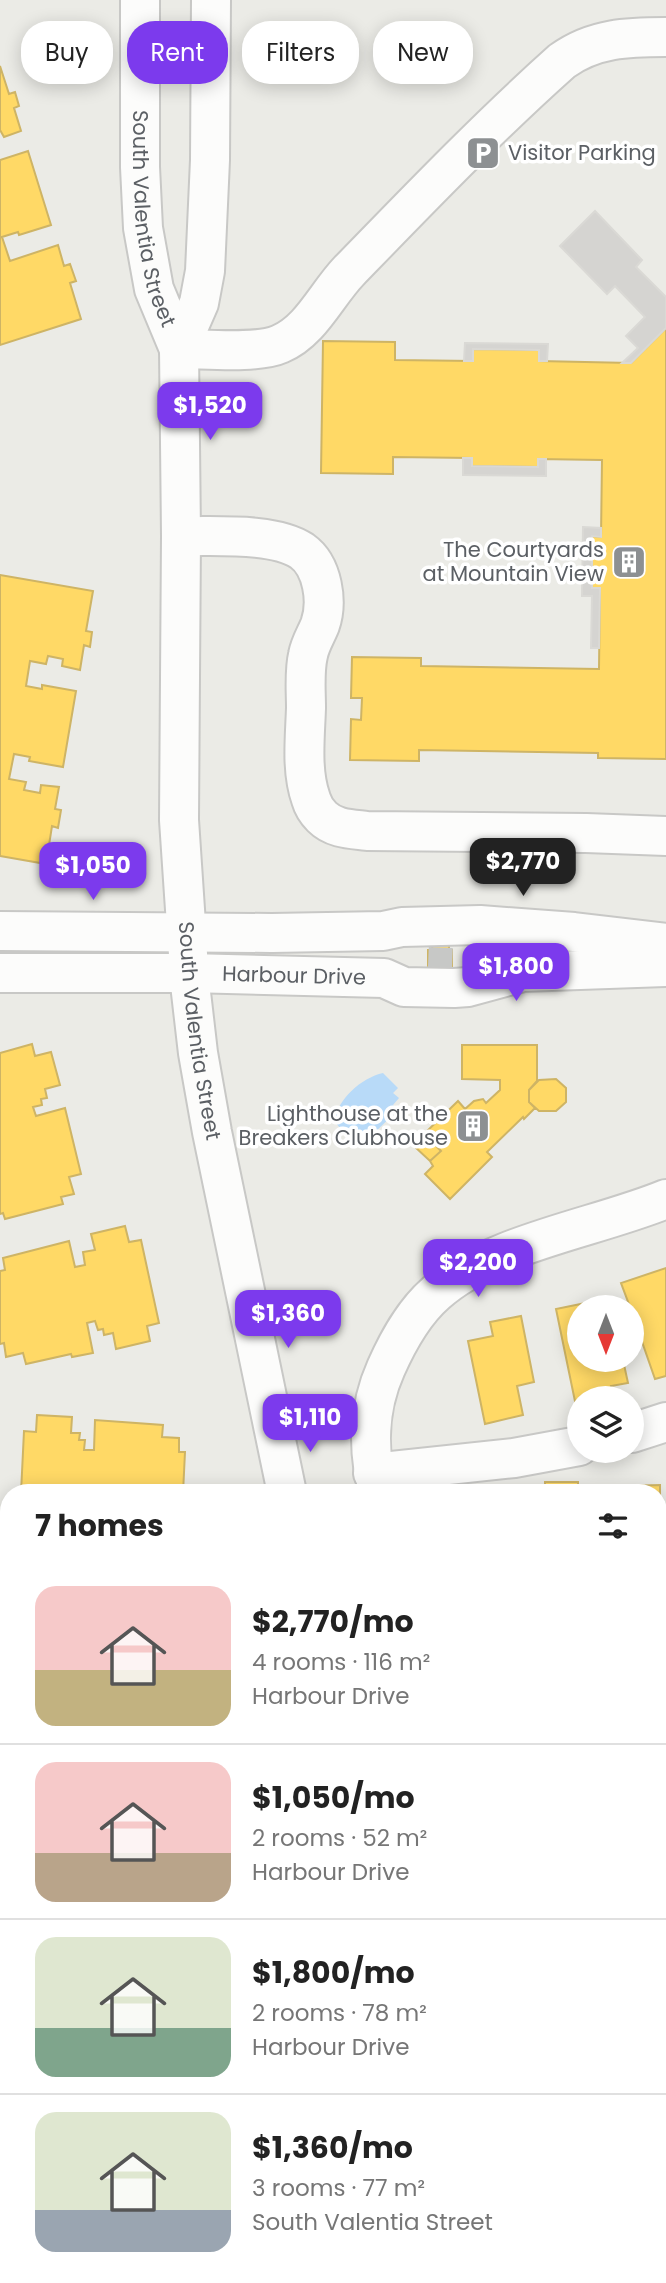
<!DOCTYPE html>
<meta charset="utf-8">
<style>
body{margin:0;font-family:Poppins,sans-serif;background:#f2f2f2;color:#222;height:100vh;display:flex;flex-direction:column;font-size:26px;white-space:nowrap}
*{box-sizing:border-box;margin:0}
p{font-size:23px;color:#767676}
.icon{flex:none;width:38px;height:38px;fill:none;stroke:currentColor;stroke-width:2;stroke-linecap:round;stroke-linejoin:round}
.map{position:relative;flex:1;overflow:hidden}
.drawer{position:absolute;left:0px;top:1484px;width:667px;height:800px;display:flex;flex-direction:column;background:#fff;border-radius:28px 28px 0 0;box-shadow:0 4px 18px #0003}
.drawer>*{flex:none}
.guide{position:absolute;left:21px;top:21px;width:625px;height:63px;display:flex;gap:14px}
.needle{width:46px;rotate:180deg}
.fabs{position:absolute;left:567px;top:1295px;display:grid;gap:14px}
.fabs a{display:grid;place-items:center;width:77px;height:77px;border-radius:50%;background:#fff;box-shadow:0 4px 18px #0003;font-size:35px}
.price{position:absolute;translate:-50% -60px;padding:0 16px;border-radius:14px;background:#7c3aed;color:#fff;font-size:23px;line-height:46px;filter:drop-shadow(0 2px 4px #0008)}
.price::after{content:'';position:absolute;left:50%;top:42px;width:21px;height:16px;margin-left:-10px;background:inherit;clip-path:polygon(0 0,100% 0,50% 100%)}
.price.on{background:#222;color:#fff}
ul{padding:0;list-style:none}
li{display:flex;align-items:center;gap:21px;height:175px;padding:0 35px}
li+li{border-top:2px solid #e0e0e0}
li span{display:grid;place-items:center;flex:none;width:196px;height:140px;border-radius:21px;color:#555}
li>.icon{margin-inline-start:auto}
span .icon{width:84px;height:84px;fill:#fffc;stroke-width:1}
li b{font-size:30px}
h2{display:flex;justify-content:space-between;align-items:center;height:84px;padding:0 35px;font-size:30px}
.chip{padding:0 24px;border-radius:28px;background:#fff;box-shadow:0 4px 18px #0003;font-size:24px;line-height:63px}
.chip.on{background:#7c3aed;color:#fff}
.map>svg:first-child{display:block}
.water{fill:#b8daf8}
.homes{fill:#ffd966;stroke:#ceb465;stroke-width:2}
.industry{fill:#999;stroke:#868889;stroke-width:2}
.building{fill:#d5d4d1;stroke:#dad9d5;stroke-width:2}
.lines{fill:none;stroke-linecap:round;stroke-linejoin:round}
.minor-tunnel{stroke:#c7c8c6;stroke-width:38;stroke-dasharray:38 19;stroke-linecap:butt}
.minor-casing{stroke:#c8c8c6;stroke-width:42}
.minor{stroke:#fcfcfb;stroke-width:38}
.labels{text-anchor:middle;stroke-width:7;stroke-linejoin:round;paint-order:stroke}
.poi-label{font-size:21px;fill:#5b5f64;stroke:#fff;text-anchor:end}
.street-label{font-size:21px;fill:#5b5f64;stroke:#fff}
</style>
<div class="map">
<svg width="666" height="2283" viewBox="0 0 666 2283">
<rect width="100%" height="100%" fill="#ebebe6"/>
<path class="water" d="M383 1073 398 1088 393 1093 399 1098 393 1105 398 1110 370 1137 365 1132 360 1137 354 1131 348 1137 334 1121C338 1099 361 1078 383 1073Z"/>
<path class="homes" d="M0 66 9 94 15 92 19 106 14 108 21 131 4 137 0 130Z
M28 151 51 225 19 235 18 232 2 237 10 261 58 245 64 266 70 264 76 281 70 283 81 319 0 345V160Z
M666 328V759L598 758V753L419 750V761L350 760 351 719 361 720 362 698H351L352 657 421 658V666L599 669 600 588H592V536L601 537 602 460 538 459V467L472 466V458L393 457V474L321 473 323 341 395 342V360L473 361V349L539 350V361L631 363Z
M0 575 93 591 86 631 92 632 90 647 84 645 80 670 62 666 63 659 48 656 46 664 30 661 26 686 42 689V685L76 691 63 767 29 761 30 757 14 754 9 779 26 782 24 790 40 793 41 785 59 787 55 809 61 810 58 828 52 826 46 864 0 856Z
M432 944H449V950L444 956H437L432 950Z
M428 950H432L437 956H444L449 950H452V980H428Z
M32 1044 35 1056 51 1052 60 1085 45 1089 47 1098 41 1099 42 1105 33 1107 36 1116 65 1108 81 1174 69 1177 74 1194 61 1197 63 1204 5 1219 3 1213 0 1214V1053Z
M462 1045H537V1081L529 1090V1102L535 1108 524 1119 523 1117 487 1152 492 1157 450 1199 425 1174 433 1166 430 1161 441 1151 424 1134 458 1101 465 1109 474 1101 483 1099 486 1103 500 1090V1080L462 1079Z
M556 1079 566 1088V1102L556 1111H539L529 1102V1090L539 1080Z
M427 1136 441 1151 430 1161 415 1147Z
M125 1226 129 1242 141 1240 159 1323 147 1326 150 1341 116 1349 113 1333 104 1335 103 1329 98 1330 95 1321 87 1323 93 1353 72 1357 71 1354 26 1364 23 1353 6 1357 4 1343 0 1344V1271L5 1270 3 1258 69 1241 75 1267 85 1265 83 1252 95 1250 91 1234Z
M666 1268V1376L655 1379 632 1313V1307H630L621 1283Z
M610 1298 612 1307H579V1360H623L628 1383 611 1386 614 1398H579V1411H577L556 1309Z
M521 1316 534 1382 517 1386 523 1415 485 1424 468 1341 493 1336 490 1322Z
M37 1415 72 1417 71 1433H80L79 1440H85L84 1450H94L95 1420 163 1425 162 1437 179 1438V1452H185L183 1493H21L24 1431 36 1432Z
M545 1482H578V1493H545Z
M660 1485V1534H666V1590H658V1493H622V1486Z
M658 1724H666V1764L658 1765Z
M0 1795 6 1796 0 1836Z
M666 1808V1847L658 1848V1809Z
M666 1877V1939L658 1941V1878Z
M658 1985H666V2014L658 2013Z
M658 2080H666V2138H658Z
M658 2179H666V2222L664 2223V2199H658Z"/>
<path class="industry" d="M5 2074 9 2075V2178L0 2175V2091Z"/>
<path class="building" d="M595 211 642 260 636 267 666 297V328L631 363H622L638 348 626 336 645 317 615 286 607 294 560 246Z
M465 343 548 344 547 361H539V350L473 349V361H464Z
M463 458H472V466L538 467V459H546V476L463 475Z
M583 527 601 528V537L592 536V588H600L599 648H591L592 596H582Z"/>
<g class="lines">
<path class="minor-tunnel" d="M428 966 452 967"/>
<g class="minor-casing">
<g id="minor">
<path id="s1" d="M140 0V167L143 228 154 289 179 349 181 536 179 820 190 984 198 1053 212 1132 287 1493"/>
<path d="M179 349C205 349 258 354 280 344 311 331 326 295 349 271 418 200 488 127 562 61 594 38 628 37 666 37"/>
<path d="M179 349 199 303 205 271 210 160 211 0"/>
<path d="M181 536C214 537 274 532 302 551 323 566 328 602 320 625 316 635 310 644 308 655 304 672 306 691 306 708 305 738 301 771 311 799 313 806 317 812 322 817 334 829 351 829 367 831L586 833 666 836"/>
<path d="M0 931 272 933 383 931 402 927 480 925 574 932 666 943"/>
<path id="s2" d="M0 973H189L384 978 404 987 454 988 468 987 523 972 666 967"/>
<path d="M632 1433 666 1422"/>
<path d="M373 1473 514 1458 579 1446"/>
<path d="M379 1493C367 1452 368 1408 386 1368 398 1341 413 1313 436 1293 491 1243 596 1228 666 1199"/>
<path d="M658 1660H666"/>
<path d="M658 2251H666"/>
<path d="M452 2275 454 2283"/>
<path d="M565 2275 566 2283"/>
</g>
</g>
<use href="#minor" class="minor"/>
</g>
<defs>
<g id="parking-square" transform="scale(1.75)"><rect x="-9" y="-9" width="18" height="18" rx="4" fill="#8d9092" stroke="#fff"/><path d="M-3.5-5.5H1a3.5 3.5 0 0 1 0 7H-1V5.5H-3.5ZM-1-3.4V-.6H.8a1.4 1.4 0 0 0 0-2.8Z" fill="#fff"/></g>
<g id="building-square" transform="scale(1.75)"><rect x="-9" y="-9" width="18" height="18" rx="4" fill="#8d9092" stroke="#fff"/><path d="M-4-6H4V6H1V3H-1V6H-4ZM-2.5-4.3h1.7v1.8h-1.7ZM.8-4.3h1.7v1.8H.8ZM-2.5-1h1.7V.8h-1.7ZM.8-1h1.7V.8H.8Z" fill="#fff"/></g>
</defs>
<g fill-rule="evenodd">
<use href="#parking-square" x="483" y="153"/>
<use href="#building-square" x="629" y="562"/>
<use href="#building-square" x="473" y="1126"/>
</g>
<g class="labels">
<g class="poi-label">
<text x="508" y="160" text-anchor="start">Visitor Parking</text>
<text x="604" y="557">The Courtyards<tspan x="604" dy="24">at Mountain View</tspan></text>
<text x="448" y="1121">Lighthouse at the<tspan x="448" dy="24">Breakers Clubhouse</tspan></text>
</g>
<g class="street-label">
<text dy="7" stroke="none"><textPath href="#s1" startOffset="220">South Valentia Street</textPath></text>
<text dy="7" stroke="none"><textPath href="#s2" startOffset="294">Harbour Drive</textPath></text>
<text dy="7" stroke="none"><textPath href="#s1" startOffset="1038">South Valentia Street</textPath></text>
</g>
</g>
</svg>
<div class="fabs">
<a><svg class="needle" viewBox="-14 -14 28 28"><path d="M0-13l5 13h-10z" fill="#e53935"/><path d="M0 13l5-13h-10z" fill="#767676"/></svg></a>
<a><svg class="icon" aria-label="layers" viewBox="0 0 24 24"><path d="M12 4l9 5-9 5-9-5zM3 14l9 5 9-5"/></svg></a>
</div>
<b class="price" style="left:210px;top:442px">$1,520</b>
<b class="price on" style="left:523px;top:898px">$2,770</b>
<b class="price" style="left:93px;top:902px">$1,050</b>
<b class="price" style="left:516px;top:1003px">$1,800</b>
<b class="price" style="left:478px;top:1299px">$2,200</b>
<b class="price" style="left:288px;top:1350px">$1,360</b>
<b class="price" style="left:310px;top:1454px">$1,110</b>
<div class="guide">
<a class="chip">Buy</a>
<a class="chip on">Rent</a>
<a class="chip">Filters</a>
<a class="chip">New</a>
</div>
<section class="drawer">
<h2>7 homes<svg class="icon" aria-label="filters" viewBox="0 0 24 24"><path d="M4 7h16M4 17h16"/><circle cx="9" cy="7" r="2"/><circle cx="15" cy="17" r="2"/></svg></h2>
<ul>
<li><span style="background:linear-gradient(#f6c9c9 60%,#c2b280 0)"><svg class="icon" aria-label="home" viewBox="0 0 24 24"><path d="M3 11l9-7 9 7M6 9v11h12V9"/></svg></span><div><b>$2,770/mo</b><p>4 rooms · 116 m²</p><p>Harbour Drive</p></div></li>
<li><span style="background:linear-gradient(#f6c9c9 65%,#b9a48a 0)"><svg class="icon" aria-label="home" viewBox="0 0 24 24"><path d="M3 11l9-7 9 7M6 9v11h12V9"/></svg></span><div><b>$1,050/mo</b><p>2 rooms · 52 m²</p><p>Harbour Drive</p></div></li>
<li><span style="background:linear-gradient(#dfe7d0 65%,#7fa58c 0)"><svg class="icon" aria-label="home" viewBox="0 0 24 24"><path d="M3 11l9-7 9 7M6 9v11h12V9"/></svg></span><div><b>$1,800/mo</b><p>2 rooms · 78 m²</p><p>Harbour Drive</p></div></li>
<li><span style="background:linear-gradient(#dfe7d0 70%,#9aa5b1 0)"><svg class="icon" aria-label="home" viewBox="0 0 24 24"><path d="M3 11l9-7 9 7M6 9v11h12V9"/></svg></span><div><b>$1,360/mo</b><p>3 rooms · 77 m²</p><p>South Valentia Street</p></div></li>
</ul>
</section>
</div>
